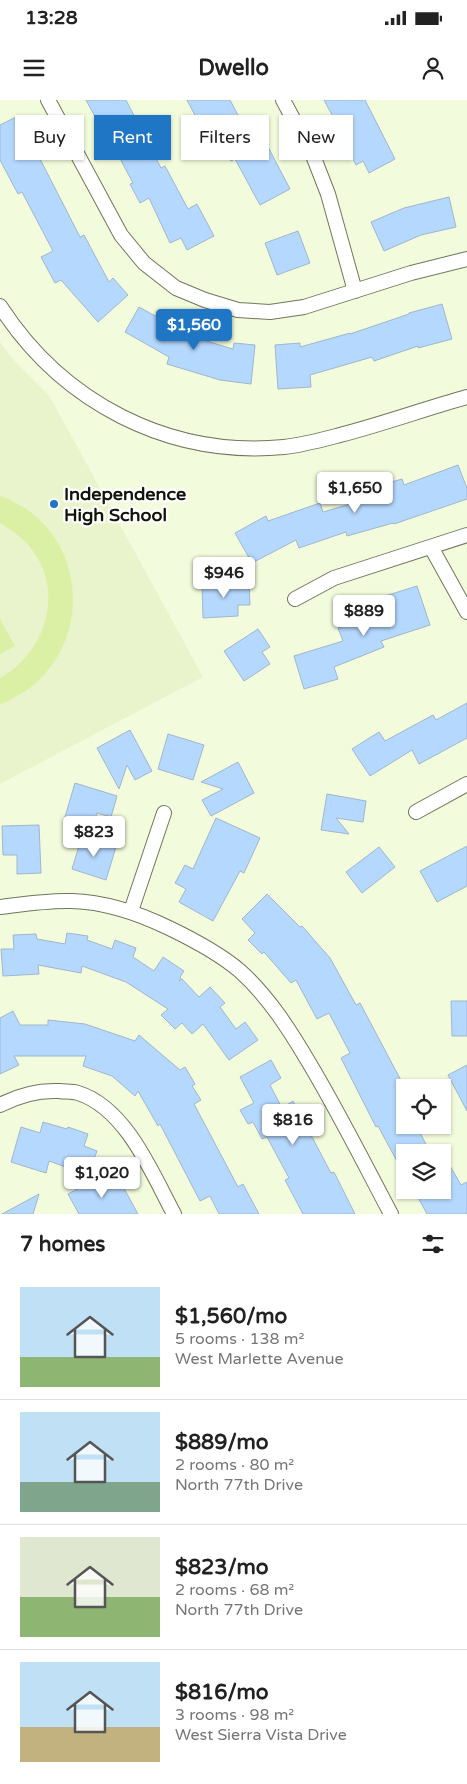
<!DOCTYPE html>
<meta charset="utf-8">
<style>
body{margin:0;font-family:"Varela Round",sans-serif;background:#f6f6f6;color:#222;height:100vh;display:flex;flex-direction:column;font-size:19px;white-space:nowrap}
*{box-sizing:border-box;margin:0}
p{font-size:16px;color:#767676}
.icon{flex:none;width:28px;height:28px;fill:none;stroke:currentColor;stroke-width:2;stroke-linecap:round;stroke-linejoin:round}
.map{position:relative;height:1114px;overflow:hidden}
.side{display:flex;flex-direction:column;background:#fff;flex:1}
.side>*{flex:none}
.top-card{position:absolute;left:15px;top:15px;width:438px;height:45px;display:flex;gap:10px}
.fabs{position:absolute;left:396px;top:979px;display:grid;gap:10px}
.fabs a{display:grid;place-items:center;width:55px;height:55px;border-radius:0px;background:#fff;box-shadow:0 1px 4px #0004;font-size:25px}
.price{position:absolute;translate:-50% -42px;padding:0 11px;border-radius:5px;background:#fff;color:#222;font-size:16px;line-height:32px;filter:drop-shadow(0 1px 2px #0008)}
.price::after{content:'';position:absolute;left:50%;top:30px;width:15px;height:11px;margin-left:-8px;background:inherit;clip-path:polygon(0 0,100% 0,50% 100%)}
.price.selected{background:#1f76c4;color:#fff}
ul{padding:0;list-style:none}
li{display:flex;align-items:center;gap:15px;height:125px;padding:0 20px}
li+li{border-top:1px solid #e0e0e0}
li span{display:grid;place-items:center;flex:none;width:140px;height:100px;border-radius:0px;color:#555}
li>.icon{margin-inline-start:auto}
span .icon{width:60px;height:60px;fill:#fffc;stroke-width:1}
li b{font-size:21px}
h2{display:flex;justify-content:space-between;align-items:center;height:60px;padding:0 20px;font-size:21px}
.chip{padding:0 18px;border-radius:0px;background:#fff;box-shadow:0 1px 4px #0004;font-size:18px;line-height:45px}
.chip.selected{background:#1f76c4;color:#fff}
.status{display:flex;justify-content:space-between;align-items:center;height:35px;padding:0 25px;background:#fff;direction:ltr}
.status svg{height:14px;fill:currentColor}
header{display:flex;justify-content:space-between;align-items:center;height:65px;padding:0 20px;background:#fff;font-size:22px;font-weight:700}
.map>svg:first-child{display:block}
.built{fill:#e9f4cd}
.green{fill:#dcf0a5}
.building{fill:#b5d8fe;stroke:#a0b6ce}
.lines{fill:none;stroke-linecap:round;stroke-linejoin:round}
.minor-casing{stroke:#70775c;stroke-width:16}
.minor{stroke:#fff;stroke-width:14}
.poi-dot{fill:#1f76c4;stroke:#fff;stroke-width:2}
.labels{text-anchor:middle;stroke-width:4.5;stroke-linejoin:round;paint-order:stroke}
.poi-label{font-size:18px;font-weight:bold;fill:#111409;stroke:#fff;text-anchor:start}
</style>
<div class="status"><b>13:28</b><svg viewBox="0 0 49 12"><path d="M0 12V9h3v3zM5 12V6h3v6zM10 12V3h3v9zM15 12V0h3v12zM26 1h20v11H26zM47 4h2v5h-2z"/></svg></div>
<header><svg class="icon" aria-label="menu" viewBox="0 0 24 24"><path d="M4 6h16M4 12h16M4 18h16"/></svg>Dwello<svg class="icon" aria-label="person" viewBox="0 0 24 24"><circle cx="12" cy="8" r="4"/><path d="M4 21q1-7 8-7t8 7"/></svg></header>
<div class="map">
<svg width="467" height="1114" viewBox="0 0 467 1114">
<rect width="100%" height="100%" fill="#f2fbdc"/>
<path class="built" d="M0 242 12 258 50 297 203 577 0 684Z"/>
<path class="green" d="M0 396C76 422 96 517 44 575 32 589 16 597 0 605V578C47 552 65 490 30 447 21 436 11 430 0 423Z
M0 519 15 546 0 554Z"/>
<path class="building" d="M86 0H126L161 68 165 66 188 109 197 104 214 136 187 150 181 138 170 143 149 98 140 103 130 84 133 83 102 25 100 26Z
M187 0H230L245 28 255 22 290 89 260 105 235 59 231 61 208 19 199 23Z
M324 0H365L395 59 369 73 363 61 356 65 345 44 347 43Z
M18 16 80 137 84 135 109 182 113 178 128 195 98 222 61 180 55 183 41 157 53 151 22 92 18 94 0 60V25Z
M449 97 456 127 421 135 384 151 371 122 404 108Z
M298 131 310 163 277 175 265 143Z
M442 204 452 239 418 248V246L374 261 372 257 310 275 311 287 278 289 275 245 300 243V247L350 233V234L409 214V213Z
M139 207 166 222 163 228 233 249 234 243 255 245 251 284 220 280 167 264 169 257 125 232Z
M458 365 467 388V399L394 424 393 423 347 436 346 432 299 448 296 440 252 463 235 433 266 416 268 421 320 403 323 412 384 394 381 385 402 379 404 385Z
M249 482 250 505H238V516L203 518 202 484Z
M417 486 430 525 381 541 384 547 334 567 338 579 304 589 294 556 343 541 338 528 388 508 385 496Z
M258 529 270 547 262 552 270 564 244 581 224 551Z
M467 603V638L419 664 412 650 370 676 352 649 379 632 385 641 433 615 436 620Z
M130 630 152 671 135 680 127 665 119 689 97 648Z
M168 634 204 645 193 680 158 669Z
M238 662 254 693 211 716 202 700 223 689 201 682Z
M75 683 117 696 111 717 97 713 93 726 65 717Z
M327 694 366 701 363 722 336 718 349 734 321 730Z
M216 718 260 738 244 773 240 771 213 821 179 802 186 789 175 783 185 765 193 769Z
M39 725 41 773 17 774V755H3L2 726Z
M82 736 116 747 106 780 72 769Z
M467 746V786L437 802 420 771Z
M379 747 395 767 362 793 346 772Z
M267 794 300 827 302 826 330 858 356 905 360 903 405 988V1025H416L430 1052H405V1076L378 1026 376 1027 341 958 350 953 329 913 317 919 296 880 291 883 264 852 262 854 248 840 255 833 242 819Z
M67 833 88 836 87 840 112 849 115 840 136 848 133 857 154 871 163 857 184 871 180 877 181 878 179 881 182 879 199 897 210 887 225 903 220 907 236 929 245 922 258 940 229 960 203 924 192 934 182 923 175 929 161 915 168 909 126 882 82 866 81 873 38 865 39 874 3 876 1 849H14L13 835 36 834 37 839 65 844Z
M451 901H467V936H452Z
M13 911 20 925H48V920L85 924 135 941 139 935 180 970 185 967 195 984 192 986 201 1000 194 1004 238 1087 243 1084 259 1114H219L210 1096 200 1101 160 1024 158 1026 138 991 135 996 112 976 83 966 86 956H14L19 965 0 974V918Z
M271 960 281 978 270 985 282 1008 293 1001 331 1073 334 1072 355 1114H303L285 1080 289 1078 267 1037 262 1039 253 1022 248 1024 240 1010 254 1003 240 977Z
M467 965V1011L448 975Z
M43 1022 67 1029 68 1027 88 1034 84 1046 97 1051 88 1075 49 1061 46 1073 11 1062 21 1027 40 1033Z
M442 1052 461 1085 467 1082V1114H427L414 1090H442Z
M104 1075 111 1089 121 1083 138 1114H79L68 1094Z
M39 1094 33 1114H2Z"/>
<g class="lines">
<g class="minor-casing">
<path id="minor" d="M48 0 121 135 144 163 176 188 205 200 238 210 270 212 304 207 411 173 467 159
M283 0 314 58 328 94 355 191
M0 206C62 302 168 358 284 347 303 345 321 340 340 335 383 324 424 309 467 297
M431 447 467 512
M295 499 334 478 467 435
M416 712 467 684
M0 807C24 804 48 800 72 801 106 802 138 813 169 828 194 840 219 853 240 871 268 896 289 929 308 961 338 1011 364 1063 391 1114
M131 811 164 713
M0 1005C19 995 38 990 59 991 65 992 72 991 78 993 126 1008 152 1073 174 1114"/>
</g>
<use href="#minor" class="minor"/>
</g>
<circle class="poi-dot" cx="54" cy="404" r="5"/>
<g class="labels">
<g class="poi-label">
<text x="64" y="400">Independence<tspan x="64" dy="21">High School</tspan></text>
</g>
</g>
</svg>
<div class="fabs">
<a><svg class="icon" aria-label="locate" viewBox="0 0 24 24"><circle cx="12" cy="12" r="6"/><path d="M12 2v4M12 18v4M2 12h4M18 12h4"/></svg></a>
<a><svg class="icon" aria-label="layers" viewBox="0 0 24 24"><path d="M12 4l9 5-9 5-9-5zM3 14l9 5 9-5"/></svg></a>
</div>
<b class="price selected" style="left:194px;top:251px">$1,560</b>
<b class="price" style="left:355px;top:414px">$1,650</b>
<b class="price" style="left:224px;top:499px">$946</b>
<b class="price" style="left:364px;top:537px">$889</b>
<b class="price" style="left:94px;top:758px">$823</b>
<b class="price" style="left:293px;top:1046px">$816</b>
<b class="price" style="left:102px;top:1099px">$1,020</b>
<div class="top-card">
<a class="chip">Buy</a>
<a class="chip selected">Rent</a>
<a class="chip">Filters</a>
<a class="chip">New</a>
</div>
</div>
<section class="side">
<h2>7 homes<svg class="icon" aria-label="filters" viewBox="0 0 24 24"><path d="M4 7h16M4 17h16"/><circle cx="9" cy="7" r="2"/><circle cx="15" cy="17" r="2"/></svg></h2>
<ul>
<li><span style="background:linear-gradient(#bfe0f5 70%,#8fb573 0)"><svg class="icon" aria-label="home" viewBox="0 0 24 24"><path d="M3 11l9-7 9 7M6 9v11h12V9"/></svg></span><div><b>$1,560/mo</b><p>5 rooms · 138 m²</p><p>West Marlette Avenue</p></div></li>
<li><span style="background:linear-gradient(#bfe0f5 70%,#7fa58c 0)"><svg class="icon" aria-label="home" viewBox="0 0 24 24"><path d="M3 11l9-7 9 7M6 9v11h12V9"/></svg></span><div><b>$889/mo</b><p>2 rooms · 80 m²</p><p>North 77th Drive</p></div></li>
<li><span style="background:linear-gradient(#dfe7d0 60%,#8fb573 0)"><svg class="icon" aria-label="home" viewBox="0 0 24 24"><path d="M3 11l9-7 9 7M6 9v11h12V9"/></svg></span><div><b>$823/mo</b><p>2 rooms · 68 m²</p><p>North 77th Drive</p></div></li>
<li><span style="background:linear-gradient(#bfe0f5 65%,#c2b280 0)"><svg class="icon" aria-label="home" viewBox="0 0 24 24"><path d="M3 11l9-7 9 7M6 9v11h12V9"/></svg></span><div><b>$816/mo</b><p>3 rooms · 98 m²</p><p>West Sierra Vista Drive</p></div></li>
</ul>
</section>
